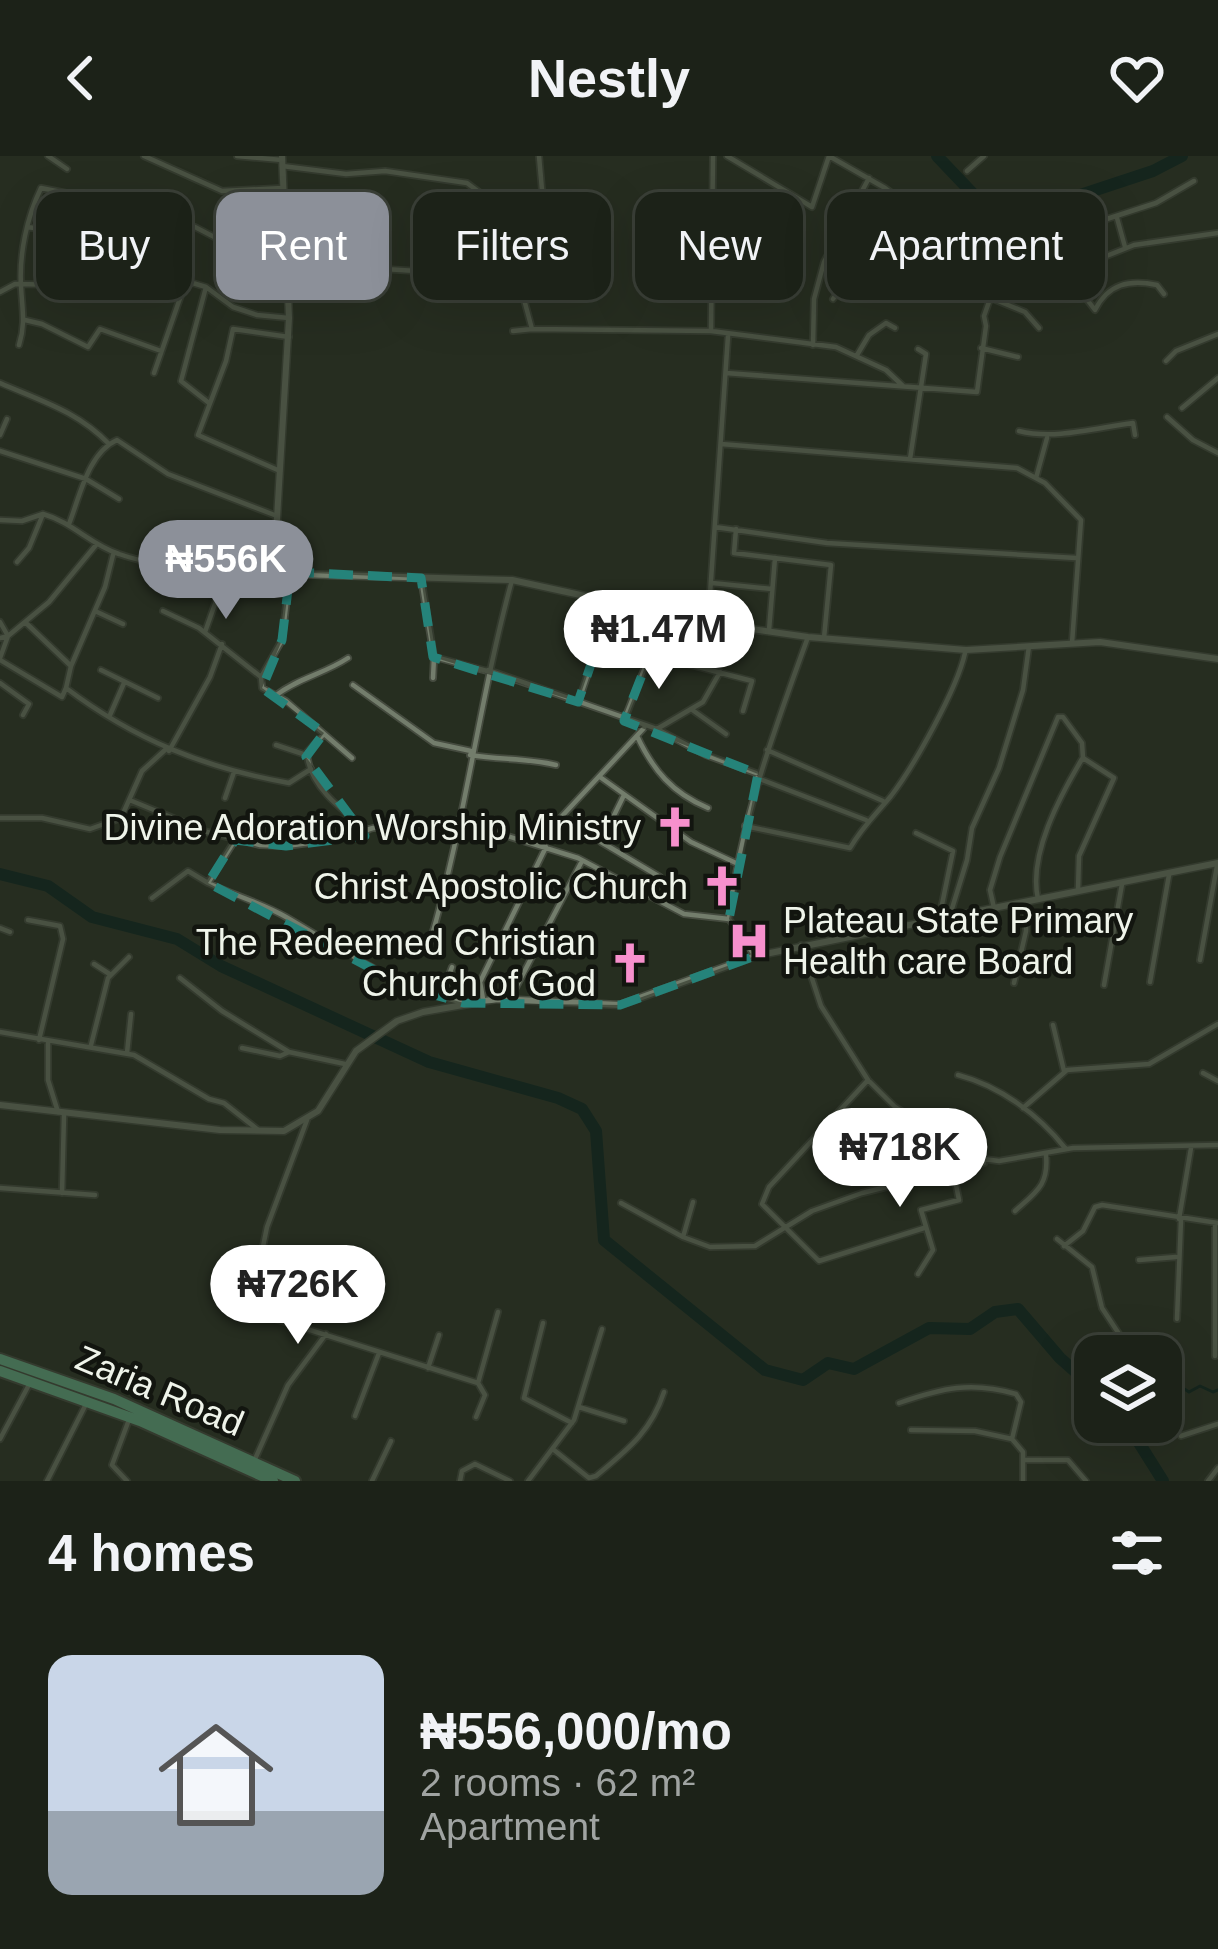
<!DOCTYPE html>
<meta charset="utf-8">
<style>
body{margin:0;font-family:Arial,sans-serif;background:#252a21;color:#f1f3f6;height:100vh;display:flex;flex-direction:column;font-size:45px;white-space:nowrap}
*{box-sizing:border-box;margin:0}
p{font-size:39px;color:#a0a4a2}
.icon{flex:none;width:66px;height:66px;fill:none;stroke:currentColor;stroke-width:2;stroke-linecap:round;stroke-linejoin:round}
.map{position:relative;height:1325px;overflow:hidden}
.side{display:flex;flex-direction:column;background:#1c2218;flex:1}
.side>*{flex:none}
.banner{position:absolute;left:36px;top:36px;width:1146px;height:108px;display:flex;gap:24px}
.tools{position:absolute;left:1074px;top:1179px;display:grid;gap:24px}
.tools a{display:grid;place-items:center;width:108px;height:108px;border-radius:24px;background:#1c2218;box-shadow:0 12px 48px #0002,0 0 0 3px #3a3f37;font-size:60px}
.price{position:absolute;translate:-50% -102px;padding:0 27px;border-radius:42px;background:#fff;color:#222;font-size:39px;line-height:78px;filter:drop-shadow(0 3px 6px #0008)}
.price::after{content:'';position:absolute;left:50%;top:72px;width:36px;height:27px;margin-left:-18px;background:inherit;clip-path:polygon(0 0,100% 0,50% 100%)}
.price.on{background:#8c9099;color:#fff}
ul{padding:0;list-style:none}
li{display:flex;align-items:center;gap:36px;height:300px;padding:0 48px}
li+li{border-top:3px solid #3a3f37}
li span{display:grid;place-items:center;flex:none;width:336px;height:240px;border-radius:24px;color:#555}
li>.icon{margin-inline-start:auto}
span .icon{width:144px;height:144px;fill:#fffc;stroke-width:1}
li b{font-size:51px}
h2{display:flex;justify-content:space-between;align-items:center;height:144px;padding:0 48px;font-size:51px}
.pill{padding:0 42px;border-radius:24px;background:#1c2218;box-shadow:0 12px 48px #0002,0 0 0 3px #3a3f37;font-size:42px;line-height:108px}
.pill.on{background:#8c9099;color:#fff}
header{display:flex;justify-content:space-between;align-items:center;height:156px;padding:0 48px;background:#1c2218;font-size:54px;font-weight:700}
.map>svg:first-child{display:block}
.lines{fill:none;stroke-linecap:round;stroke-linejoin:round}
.stream{stroke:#001c1a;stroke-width:3}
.river{stroke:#001c1a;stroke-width:12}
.minor-casing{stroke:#454b3f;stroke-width:8}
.tertiary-casing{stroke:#454b3f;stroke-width:9}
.trunk-casing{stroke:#454b3f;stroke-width:14}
.minor{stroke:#737d6c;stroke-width:4.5}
.tertiary{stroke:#737d6c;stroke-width:6}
.trunk{stroke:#68b88e;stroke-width:10}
.marked{fill:none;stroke:#25837a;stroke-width:9;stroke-dasharray:24 15;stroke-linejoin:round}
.labels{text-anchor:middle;stroke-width:9;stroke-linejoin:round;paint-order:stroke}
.poi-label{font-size:36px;fill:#eff4ea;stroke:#12150f;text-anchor:end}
.street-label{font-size:36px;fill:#eff4ea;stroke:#12150f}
</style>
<header><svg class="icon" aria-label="back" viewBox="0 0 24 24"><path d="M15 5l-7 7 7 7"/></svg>Nestly<svg class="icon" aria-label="heart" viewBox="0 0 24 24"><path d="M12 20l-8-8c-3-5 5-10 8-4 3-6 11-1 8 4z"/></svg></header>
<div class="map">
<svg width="1218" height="1325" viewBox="0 0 1218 1325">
<rect width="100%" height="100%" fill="#262e20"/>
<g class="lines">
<path class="stream" d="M1161 1218 1189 1236 1200 1230 1213 1236 1218 1234"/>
<path class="river" d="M937 0 976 41 1041 52 1153 15 1182 0
M0 718 48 730 92 761 177 783 221 810 429 906 558 942 582 953 596 975 604 1084 765 1214 803 1224 828 1207 854 1213 929 1172 970 1173 995 1156 1018 1153 1060 1202 1095 1233
M1126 1266 1163 1325"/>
<g class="minor-casing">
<path id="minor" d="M48 0 67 13
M144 0 222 35 283 32
M237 0 282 4
M727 0 812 51 829 0 885 32 974 99
M282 10 346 18 385 15 467 27 483 39 510 87 527 96
M967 15 984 0
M1117 62 1125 91
M27 71 64 76
M875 86 938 115
M1033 87 1156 47 1194 25
M712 96 737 83 761 98
M287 107 433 116 451 73
M206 131 181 225 209 247
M288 135 350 141
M0 136 15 128 68 129 119 115 134 117 186 125 206 131 233 151 257 159 289 162
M1164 138 1157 129C1129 123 1108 128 1095 154L1066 116 1134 89 1218 77
M991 142 1025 156 1039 172
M833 143 904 46
M25 164 42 168 88 191 100 173 161 195
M532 173 711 175 836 191 886 214 903 230
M513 175 532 173 522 136 542 34 539 0
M711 175 713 0
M19 189C26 167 22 153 21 130 19 98 27 61 41 32L116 47 135 61 195 71 268 109 287 112
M813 189 814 143 824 106 869 22
M981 192 1018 201
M857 199 869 179 886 167 895 172
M1166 205 1176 195 1218 178
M154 217 186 125
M726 217 977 236 986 170 984 160 1003 106
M0 227C41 245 77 255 109 288
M1182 252 1218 222
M1167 261 1193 284 1218 297
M1019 275C1055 284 1095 272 1133 267L1135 279
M0 279 7 263
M721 288 1017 312 1045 327 1081 364 1072 487
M0 295 86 323 119 343
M910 303 926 198 918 193
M280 315 198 279 226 205 233 173 289 181
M1036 322 1047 282
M0 364 22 365 43 358C72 366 91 389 119 398 162 413 244 419 290 416L282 484 261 521 262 532 286 545 352 602
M69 368C80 340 88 297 117 284L168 318 277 360
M715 371 827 387 1076 402
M736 373 734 397 831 409 824 482
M113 399 105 431 71 510 66 532C135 584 205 612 289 627L311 613
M17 406 29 392 43 358
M421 422 434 501 433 522
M712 427 772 433
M95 455 123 468
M163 455 199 472 261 521
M0 466 8 480 0 482
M25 466 71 510
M708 467 728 180
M769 474 775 402
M205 476 227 414
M435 501 487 515
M0 502 8 480 49 446 96 389
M0 504 62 541 66 532
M101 514 158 542
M488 514 657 573 706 599 756 617
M0 527 29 548 23 559
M353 529 434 587 471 595
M275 540C298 522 324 518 348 502
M579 544 599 485 752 525 743 555
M691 553 726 578
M110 559 124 527
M625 562 651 496
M657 573 703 546 720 516
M323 579 307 596C308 630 343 655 368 674
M637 580C653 614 672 637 708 652
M276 589 306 599
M767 594 883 645
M169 595 210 521 222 488
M470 599C500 604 527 602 556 609
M600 621 691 686 736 707
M757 622 866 664
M624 639 601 686 660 721
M225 642 234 616
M132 645 207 676 260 689 286 690 332 684 373 672 459 665 578 702 684 758 729 763
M0 662H42L90 673 121 662 142 615 165 594
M745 670 850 692C862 671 876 658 891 640 914 610 957 533 965 497
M916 677 953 695 939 763
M235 684 208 727C233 739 262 747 286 761 348 797 392 830 464 847
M542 689 551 672 644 572
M152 742 188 715 208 727
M1038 743C1028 699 1060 640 1082 603
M994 752 990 734 1000 701 1058 561H1063L1082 587 1083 602 1114 622 1079 700 1078 734
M950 759 967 704 972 672 999 612 1023 534 1029 490
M28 764 60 770 63 783 39 884
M0 772 10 776
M430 786C465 668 479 544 512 424
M801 789 821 850 868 924 895 951 976 1002 999 1005 1073 992 1218 989
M755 800 729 763C741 664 774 574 808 481
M1200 804 1217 710
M94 808 111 819
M180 822 222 855 289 896 345 908
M1150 826 1169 719
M1014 827 1026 775V746
M1104 829 1122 728
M441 841 452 811
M483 843 480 826 546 691
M510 843 582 705
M1053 869 1064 915
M0 876 134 899 209 943 224 947 257 973
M48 887V924L58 956
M91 889 108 822 129 801
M242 892 280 900 289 896
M127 897 131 858
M1203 917 1218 925
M958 919C1000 930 1039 959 1065 992
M868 924 769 1031 762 1048 819 1105 924 1072
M1023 952 1067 914 1149 908 1218 868
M307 964 267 1071 251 1149 253 1156 478 1227 498 1156
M0 1032 95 1039
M62 1037 64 959
M621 1047 683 1081 710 1091 755 1090 812 1055 862 1037 984 1007
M1015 1055C1036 1036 1049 1029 1046 999
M1179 1063 1191 992
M683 1081 693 1046
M1057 1083 1092 1111 1102 1152 1123 1184
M1064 1090 1083 1075 1095 1051 1102 1049 1218 1067
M1139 1104 1176 1101
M918 1118 933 1094 921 1054 959 1044 953 1014
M1177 1163 1181 1064
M543 1167 524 1242 572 1267
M1215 1200V1067
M428 1212 439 1179
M899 1247C942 1232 971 1225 1016 1238L1021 1246 1012 1283 1023 1296V1325
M579 1251 624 1265
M355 1260 379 1197
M476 1261 485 1239 478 1227
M911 1274 975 1275 1012 1283
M1181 1280 1218 1268
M0 1283 31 1225
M554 1294 589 1322 596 1320C627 1294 651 1276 664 1236
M255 1303 288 1229 326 1178
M1024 1304H1068L1086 1325
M47 1325 85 1250
M127 1325 112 1309 130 1261
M372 1325 391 1285
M460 1325 462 1315 475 1308 510 1325
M528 1325 574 1264 602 1173
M1208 1325 1218 1312"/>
</g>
<g class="tertiary-casing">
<path id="tertiary" d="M282 0 289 162 275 396 284 413 296 418 512 424 708 467 808 481 966 494 1100 486 1218 503
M0 949 220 974 284 975 318 955 356 895 397 865 423 856 497 843 620 849 755 800 1218 707"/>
</g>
<g class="trunk-casing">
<path id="trunk" d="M0 1203 114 1243 295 1325
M0 1215 140 1265 273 1325"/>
</g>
<use href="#minor" class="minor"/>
<use href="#tertiary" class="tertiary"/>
<use href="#trunk" class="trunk"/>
</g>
<path d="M0 0H1218V1325H0ZM290 416 421 422 433 501 578 546 599 485 651 496 624 565 758 618 729 763 755 800 620 849 464 847 409 832 208 727 235 684 286 690 365 680 306 601 324 577 262 532 282 484Z" fill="#262e20" fill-opacity=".55" fill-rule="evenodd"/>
<path class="marked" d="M290 416 421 422 433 501 578 546 599 485 651 496 624 565 758 618 729 763 755 800 620 849 464 847 409 832 208 727 235 684 286 690 365 680 306 601 324 577 262 532 282 484Z"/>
<defs>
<g id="church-bare" transform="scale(3.24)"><path d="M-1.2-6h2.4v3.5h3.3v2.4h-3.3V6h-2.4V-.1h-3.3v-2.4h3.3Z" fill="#f790cd" stroke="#12150f" stroke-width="2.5" paint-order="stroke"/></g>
<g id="hospital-bare" transform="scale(3.24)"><path d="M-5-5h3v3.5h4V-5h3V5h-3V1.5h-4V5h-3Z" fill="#f790cd" stroke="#12150f" stroke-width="2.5" paint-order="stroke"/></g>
</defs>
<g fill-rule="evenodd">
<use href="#church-bare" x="675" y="671"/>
<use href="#church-bare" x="722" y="730"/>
<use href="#hospital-bare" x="749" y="785"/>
<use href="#church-bare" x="630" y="807"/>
</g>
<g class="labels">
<g class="poi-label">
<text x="641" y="684">Divine Adoration Worship Ministry</text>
<text x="688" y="743">Christ Apostolic Church</text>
<text x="783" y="777" text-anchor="start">Plateau State Primary<tspan x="783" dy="41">Health care Board</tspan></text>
<text x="596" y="799">The Redeemed Christian<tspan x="596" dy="41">Church of God</tspan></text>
</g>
<g class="street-label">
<text transform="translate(160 1234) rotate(23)" y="13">Zaria Road</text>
</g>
</g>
</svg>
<div class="tools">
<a><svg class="icon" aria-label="layers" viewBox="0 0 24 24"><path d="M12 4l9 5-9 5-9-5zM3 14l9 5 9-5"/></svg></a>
</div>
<b class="price on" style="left:226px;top:466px">₦556K</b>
<b class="price" style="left:659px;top:536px">₦1.47M</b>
<b class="price" style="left:900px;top:1054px">₦718K</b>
<b class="price" style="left:298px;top:1191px">₦726K</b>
<div class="banner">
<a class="pill">Buy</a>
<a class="pill on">Rent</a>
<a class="pill">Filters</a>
<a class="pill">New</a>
<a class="pill">Apartment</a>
</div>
</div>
<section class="side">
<h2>4 homes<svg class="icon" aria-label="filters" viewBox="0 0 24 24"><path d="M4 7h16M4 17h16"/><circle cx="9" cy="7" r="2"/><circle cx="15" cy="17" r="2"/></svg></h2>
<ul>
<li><span style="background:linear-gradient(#c9d6e8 65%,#9aa5b1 0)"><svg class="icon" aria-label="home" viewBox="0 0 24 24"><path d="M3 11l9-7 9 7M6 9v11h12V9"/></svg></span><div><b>₦556,000/mo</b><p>2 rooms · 62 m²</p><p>Apartment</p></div></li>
</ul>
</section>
